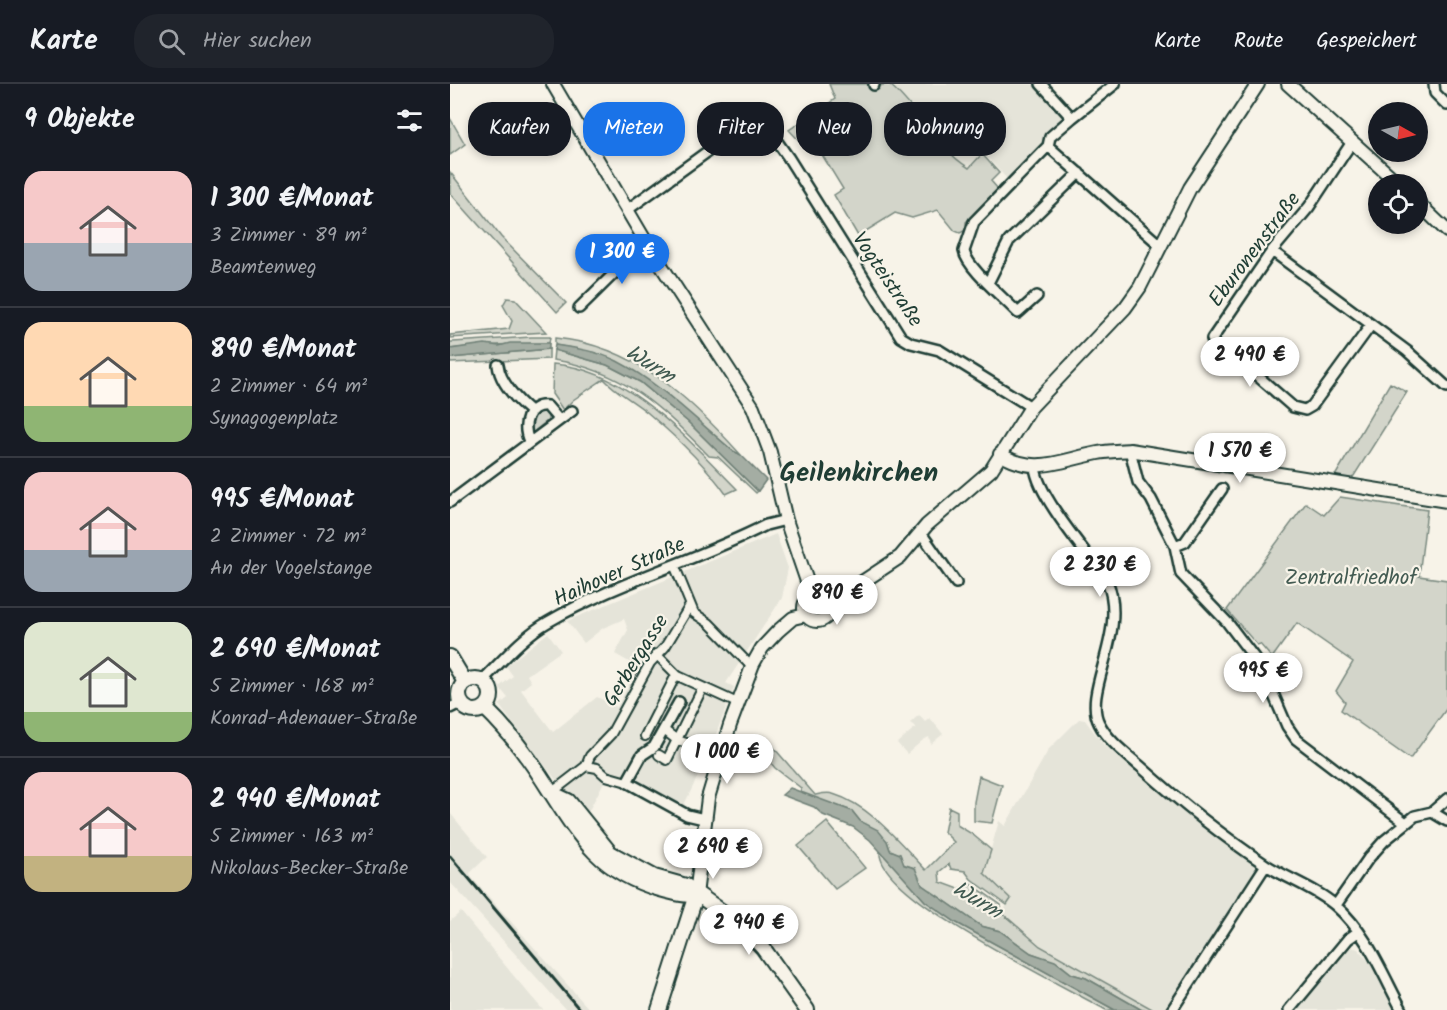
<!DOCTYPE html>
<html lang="de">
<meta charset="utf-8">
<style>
body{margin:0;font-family:Kalam,sans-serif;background:#20242c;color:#f1f3f6;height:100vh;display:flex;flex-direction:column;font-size:22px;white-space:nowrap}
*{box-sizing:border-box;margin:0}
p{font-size:20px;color:#9ea1a6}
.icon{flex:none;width:33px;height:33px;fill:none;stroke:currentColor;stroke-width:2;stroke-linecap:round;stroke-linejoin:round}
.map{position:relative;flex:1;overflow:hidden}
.side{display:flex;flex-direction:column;background:#171b24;width:450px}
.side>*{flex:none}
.top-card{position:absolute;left:18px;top:18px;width:570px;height:54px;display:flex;gap:12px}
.needle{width:39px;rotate:98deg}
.buttons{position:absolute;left:918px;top:18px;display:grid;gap:12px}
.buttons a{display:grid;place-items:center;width:60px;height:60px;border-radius:50%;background:#171b24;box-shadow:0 3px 9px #0003;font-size:30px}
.price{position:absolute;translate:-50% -51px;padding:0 14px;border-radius:21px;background:#fff;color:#222;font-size:20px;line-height:39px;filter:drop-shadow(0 2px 3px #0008)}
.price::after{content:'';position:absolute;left:50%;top:36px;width:18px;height:14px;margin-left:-9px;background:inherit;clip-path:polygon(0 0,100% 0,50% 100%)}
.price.on{background:#1a73e8;color:#fff}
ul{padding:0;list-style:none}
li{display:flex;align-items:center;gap:18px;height:150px;padding:0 24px}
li+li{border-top:2px solid #363941}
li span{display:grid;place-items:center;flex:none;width:168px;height:120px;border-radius:18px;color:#555}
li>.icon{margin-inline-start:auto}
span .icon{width:72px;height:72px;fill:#fffc;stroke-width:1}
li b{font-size:26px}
h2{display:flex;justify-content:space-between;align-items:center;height:72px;padding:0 24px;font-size:26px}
.pill{padding:0 21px;border-radius:24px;background:#171b24;box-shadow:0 3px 9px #0003;font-size:21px;line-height:54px}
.pill.on{background:#1a73e8;color:#fff}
header{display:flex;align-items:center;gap:36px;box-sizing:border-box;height:84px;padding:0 30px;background:#171b24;border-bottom:2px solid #363941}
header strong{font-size:28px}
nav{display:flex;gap:33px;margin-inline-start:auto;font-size:21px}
.search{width:420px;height:54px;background:#20242c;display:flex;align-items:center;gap:15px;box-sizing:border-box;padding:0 21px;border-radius:24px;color:#9ea1a6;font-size:22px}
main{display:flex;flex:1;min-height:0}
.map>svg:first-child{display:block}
.built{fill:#e5e4d9}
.green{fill:#d3d5ca;stroke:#79897f;stroke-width:1.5}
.water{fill:#a4ada3;stroke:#6f8077;stroke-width:1.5}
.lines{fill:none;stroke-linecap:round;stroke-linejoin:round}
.pedestrian-casing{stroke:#1f3d34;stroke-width:12}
.minor-casing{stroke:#1f3d34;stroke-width:14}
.tertiary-casing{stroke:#1f3d34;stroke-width:16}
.secondary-casing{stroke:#1f3d34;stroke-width:18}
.pedestrian{stroke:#f7f3e8;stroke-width:8}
.minor{stroke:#f7f3e8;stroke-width:9}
.tertiary{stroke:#f7f3e8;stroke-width:12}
.secondary{stroke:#f7f3e8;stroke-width:14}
.rail{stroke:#1f3d34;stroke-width:3}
.labels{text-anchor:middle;stroke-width:4.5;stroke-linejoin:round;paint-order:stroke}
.street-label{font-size:21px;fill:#1f3d34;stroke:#f7f3e8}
.park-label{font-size:21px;fill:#435b52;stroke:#f7f3e8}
.water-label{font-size:22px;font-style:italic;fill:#405950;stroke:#f7f3e8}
.district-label{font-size:27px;font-weight:bold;fill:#1f3d34;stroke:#f7f3e8}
</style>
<header>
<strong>Karte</strong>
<div class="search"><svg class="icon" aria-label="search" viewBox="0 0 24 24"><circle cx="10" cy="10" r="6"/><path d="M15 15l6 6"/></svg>Hier suchen</div>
<nav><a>Karte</a><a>Route</a><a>Gespeichert</a></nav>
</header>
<main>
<section class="side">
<h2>9 Objekte<svg class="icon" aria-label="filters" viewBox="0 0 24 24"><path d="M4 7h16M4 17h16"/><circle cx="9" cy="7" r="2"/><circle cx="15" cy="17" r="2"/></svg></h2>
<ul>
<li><span style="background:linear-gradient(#f6c9c9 60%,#9aa5b1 0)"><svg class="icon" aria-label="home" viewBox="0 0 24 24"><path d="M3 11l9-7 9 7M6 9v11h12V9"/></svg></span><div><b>1 300 €/Monat</b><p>3 Zimmer · 89 m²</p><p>Beamtenweg</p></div></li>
<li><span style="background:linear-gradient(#ffd9b3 70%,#8fb573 0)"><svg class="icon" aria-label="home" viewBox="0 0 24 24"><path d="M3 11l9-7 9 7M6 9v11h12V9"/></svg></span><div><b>890 €/Monat</b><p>2 Zimmer · 64 m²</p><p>Synagogenplatz</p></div></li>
<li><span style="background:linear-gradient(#f6c9c9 65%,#9aa5b1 0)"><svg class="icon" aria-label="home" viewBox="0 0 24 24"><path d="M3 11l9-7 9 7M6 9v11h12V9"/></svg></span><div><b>995 €/Monat</b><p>2 Zimmer · 72 m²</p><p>An der Vogelstange</p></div></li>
<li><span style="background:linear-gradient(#dfe7d0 75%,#8fb573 0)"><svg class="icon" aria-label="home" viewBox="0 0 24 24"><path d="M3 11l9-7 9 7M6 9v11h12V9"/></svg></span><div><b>2 690 €/Monat</b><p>5 Zimmer · 168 m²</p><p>Konrad-Adenauer-Straße</p></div></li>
<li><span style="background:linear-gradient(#f6c9c9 70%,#c2b280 0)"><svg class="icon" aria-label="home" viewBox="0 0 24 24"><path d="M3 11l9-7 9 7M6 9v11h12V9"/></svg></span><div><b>2 940 €/Monat</b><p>5 Zimmer · 163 m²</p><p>Nikolaus-Becker-Straße</p></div></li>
</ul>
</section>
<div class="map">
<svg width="997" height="926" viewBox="0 0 997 926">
<rect width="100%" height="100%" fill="#f7f3e8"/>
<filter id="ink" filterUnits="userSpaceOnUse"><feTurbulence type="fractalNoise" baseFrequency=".0167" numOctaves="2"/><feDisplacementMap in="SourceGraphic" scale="12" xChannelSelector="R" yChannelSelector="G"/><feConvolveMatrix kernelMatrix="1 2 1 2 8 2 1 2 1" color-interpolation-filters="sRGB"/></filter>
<g filter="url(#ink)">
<path class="built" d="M440 0H585L614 32 568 84 570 87 559 97 533 69 518 83 504 75Z
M326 450 338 484 332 514 276 599 284 603 258 671 233 723 176 689 168 702 155 696 135 734 49 621 58 614 49 603 63 592 56 582 98 549 111 567 77 591 81 598 71 606 103 648 147 613 167 623 188 583 165 570 178 546 174 535 153 544 134 559 117 537Z
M469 631 475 638 480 634 493 650 481 660 479 653 473 656 457 670 447 659 466 643 460 639Z
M629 635 635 636 653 660 727 723 809 784 717 926H704L590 862 552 829 561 815 534 789 549 737 555 742 599 665Z
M0 729 37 773 20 789 22 794 140 926H116L0 798Z
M11 828 68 897 93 926H0V837Z
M898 862 908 865 920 879 948 926H844Z"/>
<path class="green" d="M379 0H425L428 2 439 0C469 25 486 64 519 84L532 70 549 89 541 97 548 105 516 138V146L510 149 505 147 488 126 462 134 445 129 408 152 384 111 393 105 368 64 358 66 339 46 385 15Z
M0 34 15 60 0 71Z
M0 88 51 153 116 219 107 228 0 109Z
M57 214 65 215 96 248 0 254V251L59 245 62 237 53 221Z
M81 253H100L99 259C64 260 34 260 0 265V258H3Z
M105 254C185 261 240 314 291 371L283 367 214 308 166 277 146 269 105 261Z
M99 265V275L0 279V274Z
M104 266 157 281 190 298 238 338 308 407 306 409 268 373 259 372C213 324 171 285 103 276Z
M103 280C178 285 237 355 287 405L276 410C255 380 226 353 198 329 184 317 167 309 154 295L123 316 113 326 102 310Z
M940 299 957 308 902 395 885 392Z
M93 326 98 330V336L82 349 83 332Z
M890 413 977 426 969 492 997 496V624L960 675 891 626 895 618 886 607 903 578 847 539 822 574 810 560 807 561 777 526 856 419 874 431Z
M317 656 365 711C370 710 378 708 383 710 420 721 450 759 476 786L504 758 494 748 499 723 507 727V741L522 750 541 766 534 789 561 815 557 821 521 795 515 787 501 785 499 780 489 788 490 798 509 805 520 799 551 821 552 829 590 862 704 926H692L636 894 622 890 608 879 581 869 550 847 531 842 472 801 462 783 453 780 450 770 440 766 437 757 410 737 402 727 350 710 351 704 325 684 306 661Z
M529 692 552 701 542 739 524 737V718Z
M377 738 415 784 385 805 348 762Z
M430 767 475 817 507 839 665 926H656C618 904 424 811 430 767Z"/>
<path class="water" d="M60 259H99V265L0 274V265L35 260 49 262Z
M105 261C126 264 147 267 167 277 210 299 246 336 283 367L291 371 316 396 308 407 238 338 190 298 157 281 104 266Z
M340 704 402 727 410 737 428 746 437 757 440 766 450 770 454 781 465 784 472 801 531 842 550 847 581 869 605 877 622 890 636 894 692 926H665L507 839 475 817 420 756 403 743 373 731 364 723 332 711Z"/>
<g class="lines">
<g class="pedestrian-casing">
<path id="pedestrian" d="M225 483 244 529 259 539 299 580
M206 570 228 592 285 618
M214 646 227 656 246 662
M195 652 226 591
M259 668 262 672 258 681 262 682
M209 671 217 676 252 605
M136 682 140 672 161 650 200 579 215 563 239 523
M101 709 136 682 147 684 156 692 177 698"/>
</g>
<g class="minor-casing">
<path id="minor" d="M591 0 622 34 600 53 598 62 711 162
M984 0 985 9 997 21
M424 1V0
M622 34 665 0
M902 58 859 123 822 167 762 255 766 263 804 289 843 323 855 326 862 322 921 241
M177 126 297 39 306 35 312 36 338 73 451 253 461 259 489 266 581 323
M822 167 957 267 997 303
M538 199 559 157 629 89
M587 212 568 229C554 214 517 184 514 167L524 138 598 62
M129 224 196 158
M48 281C50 298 67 316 80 327
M79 357C72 342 77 320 97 322L109 336
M680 366 688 398 701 415 725 462 735 458 772 405
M585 383C588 413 638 470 657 497 679 548 632 607 649 639 658 657 675 669 690 682 730 718 771 751 816 781 838 795 867 805 886 822 917 849 933 891 952 926
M0 418 122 327
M471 449 506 499
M725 462 731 490 777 538 812 584 837 642 846 655 956 739
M33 596C52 577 73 552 98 538 167 498 245 477 316 441L336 436
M229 618 204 663 192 671 177 698 237 731 254 735
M0 624 10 619
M982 728 997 737
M886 821 918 775 934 757 965 732 982 728 997 715
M722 926 816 781
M839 926 898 855 908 848"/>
</g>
<g class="tertiary-casing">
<path id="tertiary" d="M103 0 196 158 303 323 320 368 336 436 362 512
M838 0 949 100
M968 119 997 147
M550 370C585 392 611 376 648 369 658 367 670 367 680 366L997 417
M354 524a13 13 0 1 1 26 0a13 13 0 1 1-26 0Z
M379 520 450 473 477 441 541 386 581 323 675 224 690 203 740 104 808 0
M246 811 258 714 280 641 303 580 312 564 328 547 343 534 356 531"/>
</g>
<g class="secondary-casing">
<path id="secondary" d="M0 573 15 598
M9 611a16 16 0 1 1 32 0a16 16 0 1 1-32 0Z
M35 624C59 647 82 678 100 707 130 754 152 789 210 805 222 808 233 812 246 811
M101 709 118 717 160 769 204 793 236 802 292 842 313 864 357 926
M209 926 246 811"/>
</g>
<use href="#pedestrian" class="pedestrian"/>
<use href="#minor" class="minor"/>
<use href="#tertiary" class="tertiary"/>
<use href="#secondary" class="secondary"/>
<path class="rail" d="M0 772 130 926"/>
</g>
</g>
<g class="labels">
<g class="street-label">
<text transform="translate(804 165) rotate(-53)" y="7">Eburonenstraße</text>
<text transform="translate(438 195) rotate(56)" y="7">Vogteistraße</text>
<text transform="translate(169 487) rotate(-24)" y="7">Haihover Straße</text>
<text transform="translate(185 576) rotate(-58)" y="7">Gerbergasse</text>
</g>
<g class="park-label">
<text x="901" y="500">Zentralfriedhof</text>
</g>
<g class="water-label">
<text transform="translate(201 279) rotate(32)" y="8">Wurm</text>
<text transform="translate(528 815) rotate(31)" y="8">Wurm</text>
</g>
<g class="district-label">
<text x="409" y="397">Geilenkirchen</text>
</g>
</g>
</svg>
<div class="buttons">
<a><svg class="needle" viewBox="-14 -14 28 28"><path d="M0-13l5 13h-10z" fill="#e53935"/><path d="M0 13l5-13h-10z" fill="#9ea1a6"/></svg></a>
<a><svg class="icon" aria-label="locate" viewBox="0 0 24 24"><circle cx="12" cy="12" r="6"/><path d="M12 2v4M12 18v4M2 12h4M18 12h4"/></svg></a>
</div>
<b class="price on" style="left:172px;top:201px">1 300 €</b>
<b class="price" style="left:800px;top:304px">2 490 €</b>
<b class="price" style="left:790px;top:400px">1 570 €</b>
<b class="price" style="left:650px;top:514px">2 230 €</b>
<b class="price" style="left:387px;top:542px">890 €</b>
<b class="price" style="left:813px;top:620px">995 €</b>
<b class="price" style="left:277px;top:701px">1 000 €</b>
<b class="price" style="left:263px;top:796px">2 690 €</b>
<b class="price" style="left:299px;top:872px">2 940 €</b>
<div class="top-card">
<a class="pill">Kaufen</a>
<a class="pill on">Mieten</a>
<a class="pill">Filter</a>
<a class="pill">Neu</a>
<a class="pill">Wohnung</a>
</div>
</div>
</main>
